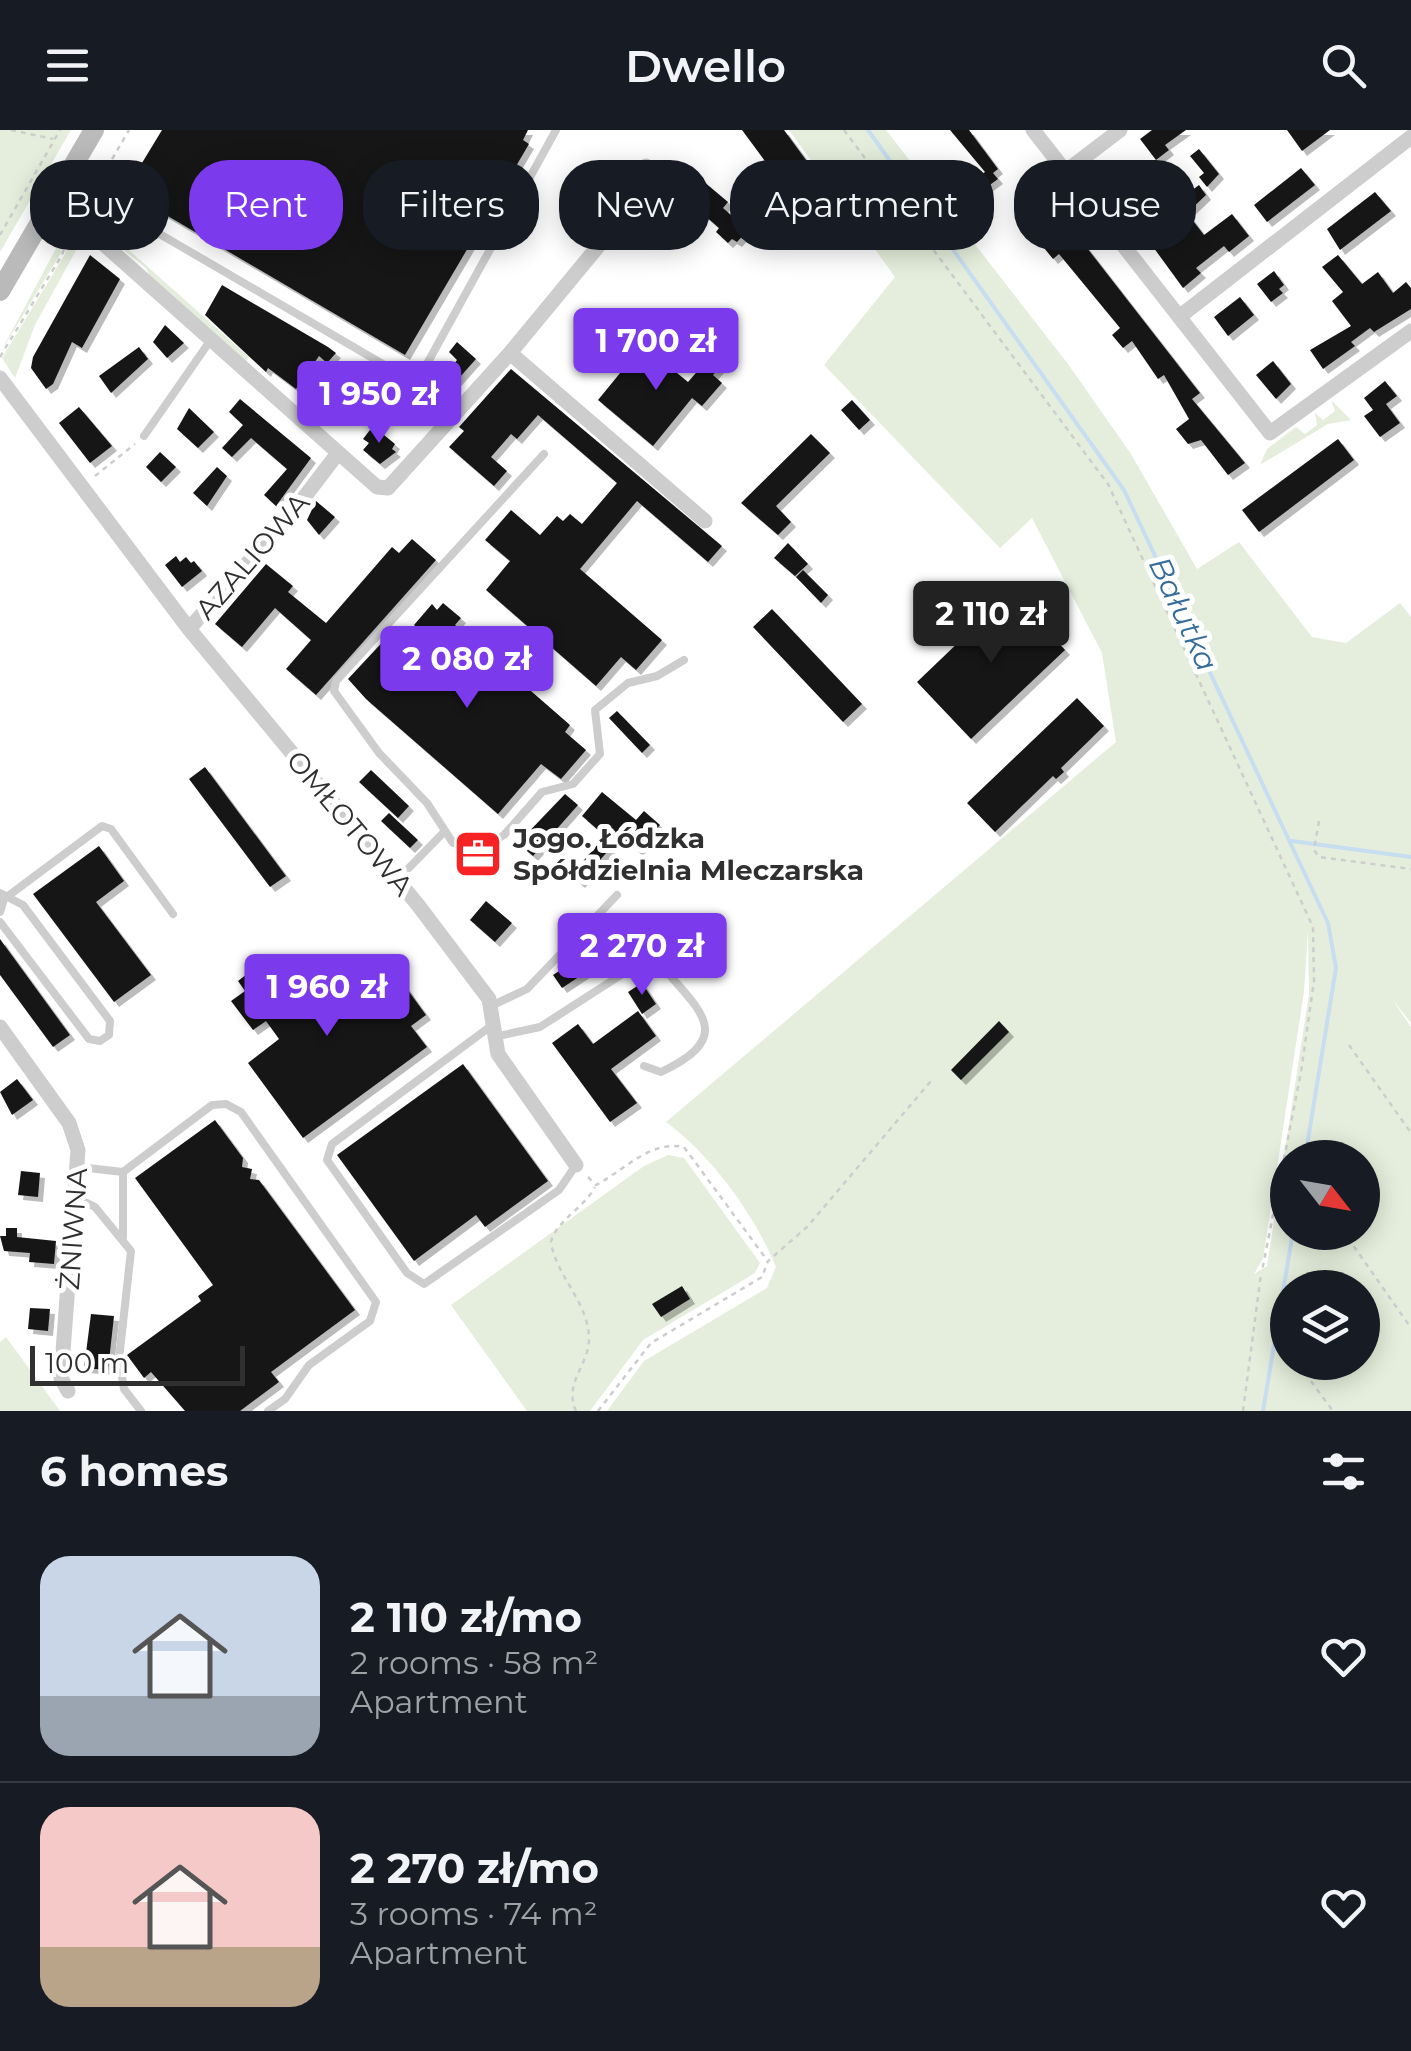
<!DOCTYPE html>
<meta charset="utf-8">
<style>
body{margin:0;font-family:Montserrat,sans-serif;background:#242831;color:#f1f3f6;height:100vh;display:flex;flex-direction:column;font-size:38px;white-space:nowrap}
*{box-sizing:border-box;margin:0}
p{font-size:32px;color:#9ea1a6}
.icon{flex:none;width:55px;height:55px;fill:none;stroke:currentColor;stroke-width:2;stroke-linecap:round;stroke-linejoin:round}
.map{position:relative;height:1281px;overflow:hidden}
.sheet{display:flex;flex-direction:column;background:#171b24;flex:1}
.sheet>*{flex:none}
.guide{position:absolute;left:30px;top:30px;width:1352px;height:90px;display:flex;gap:20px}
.needle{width:65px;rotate:121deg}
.buttons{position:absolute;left:1270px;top:1010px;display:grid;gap:20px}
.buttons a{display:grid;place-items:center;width:110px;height:110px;border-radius:50%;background:#171b24;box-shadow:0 5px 25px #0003;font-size:50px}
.scale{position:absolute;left:30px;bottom:25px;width:215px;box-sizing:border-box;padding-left:10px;border:5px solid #303030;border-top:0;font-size:28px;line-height:35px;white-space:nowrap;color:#303030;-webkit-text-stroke:8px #fff;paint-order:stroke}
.price{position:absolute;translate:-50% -85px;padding:0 22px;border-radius:10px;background:#7c3aed;color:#fff;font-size:32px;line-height:65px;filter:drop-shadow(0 2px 5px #0008)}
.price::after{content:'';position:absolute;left:50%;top:60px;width:30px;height:22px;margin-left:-15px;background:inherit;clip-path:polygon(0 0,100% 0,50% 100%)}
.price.active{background:#222;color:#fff}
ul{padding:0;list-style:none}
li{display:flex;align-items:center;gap:30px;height:250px;padding:0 40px}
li+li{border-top:2px solid #363941}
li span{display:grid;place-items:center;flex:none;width:280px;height:200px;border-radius:30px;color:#555}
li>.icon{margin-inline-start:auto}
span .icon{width:120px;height:120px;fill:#fffc;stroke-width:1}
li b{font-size:42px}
h2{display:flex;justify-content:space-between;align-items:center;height:120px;padding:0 40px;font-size:42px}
.chip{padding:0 35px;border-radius:40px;background:#171b24;box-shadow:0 5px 25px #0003;font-size:35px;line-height:90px}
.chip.active{background:#7c3aed;color:#fff}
header{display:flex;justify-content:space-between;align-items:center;height:130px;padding:0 40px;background:#171b24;font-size:45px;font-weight:600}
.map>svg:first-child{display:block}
.green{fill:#e5eedc;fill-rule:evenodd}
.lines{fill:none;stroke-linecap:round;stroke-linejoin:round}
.stream{stroke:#c7ddf0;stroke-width:4}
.building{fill:#171717;filter:url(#shadow)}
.path{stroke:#cdcdcd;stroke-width:2.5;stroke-dasharray:5 5;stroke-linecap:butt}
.lane{stroke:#cdcdcd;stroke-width:8}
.street{stroke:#cdcdcd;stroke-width:15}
.secondary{stroke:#bababa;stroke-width:20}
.labels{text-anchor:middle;stroke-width:10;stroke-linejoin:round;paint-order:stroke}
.street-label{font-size:28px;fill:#303030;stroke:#fff}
.poi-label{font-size:28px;font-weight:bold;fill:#303030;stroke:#fff;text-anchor:start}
.water-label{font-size:30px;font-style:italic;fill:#356c9b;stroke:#fff}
</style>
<header><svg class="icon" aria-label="menu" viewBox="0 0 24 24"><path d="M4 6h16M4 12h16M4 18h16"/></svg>Dwello<svg class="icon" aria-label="search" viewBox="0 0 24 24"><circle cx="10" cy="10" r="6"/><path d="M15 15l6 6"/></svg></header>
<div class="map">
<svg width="1411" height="1281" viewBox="0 0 1411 1281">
<defs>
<filter id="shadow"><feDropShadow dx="5" dy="5" stdDeviation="0" flood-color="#0004"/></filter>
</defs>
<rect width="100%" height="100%" fill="#fff"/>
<path class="green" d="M0 0H71L0 122Z
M789 0H886L1068 234 1131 324 1197 439 1239 412 1312 507 1346 513 1400 473 1411 487V893L1392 869 1411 897V1281H607L644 1231 767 1158 776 1137C754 1084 712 1026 666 992L1116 612 1102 523 1032 388 1000 418 824 235 895 147ZM1308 801 1309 864 1267 1136 1254 1144 1263 1129 1304 862ZM1288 1028H1362V1102H1288ZM1288 1158H1362V1232H1288Z
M91 82 108 89 106 94 121 113 249 227 245 233 152 151 146 138 90 93Z
M76 96 85 104 35 195 15 248 2 228 65 124Z
M67 98 61 123 0 223Z
M1331 270 1351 290 1328 294 1260 335 1267 319 1296 297 1305 304 1317 295 1315 283 1323 290 1335 281Z
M668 1025 684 1028 760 1133 755 1143 643 1210 590 1281H527L451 1175 644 1036Z
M6 1207 60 1281H0V1212Z"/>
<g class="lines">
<path class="stream" d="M868 0 1124 360 1328 793 1336 838 1305 1028
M1292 711 1411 727
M1263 1281 1293 1102"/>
</g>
<path class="building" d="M162 0H528L523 10 529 14 405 225 125 61Z
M742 0H784L828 60 801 80Z
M950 0H969L998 39 993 43 998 49 987 57 979 46 985 42Z
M1152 0H1186L1165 15 1169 20 1156 30 1140 9Z
M1287 0H1330L1302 21Z
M1199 19 1219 44 1207 57 1199 47 1204 43 1190 26Z
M1147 32 1155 42 1137 55 1159 85 1199 55 1206 65 1187 83 1204 105 1232 84 1249 106 1229 122 1224 116 1196 138 1201 143 1183 158 1100 44 1119 33 1127 44 1133 43Z
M684 35 728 72 723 78 748 100 737 112 732 109 728 113 716 102 719 98 679 63 667 78 656 69Z
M1301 38 1315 55 1267 92 1254 75Z
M1375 62 1391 81 1340 120 1327 99Z
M1052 73 1200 263 1192 269 1245 333 1228 345 1201 310 1188 314 1176 299 1189 289 1164 245 1158 249 1132 211 1123 218 1112 205 1120 198 1059 124 1053 129 1036 108 1046 100 1030 81 1040 74 1044 79Z
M90 125 120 149 82 218 72 212 53 254 46 259 31 238 33 227Z
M1338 125 1362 154 1378 142 1393 163 1406 152 1411 158V179L1374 202 1370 198 1351 212 1355 216 1323 239 1310 220 1351 196 1332 171 1343 162 1322 137Z
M1274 141 1284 155 1279 159 1283 163 1271 172 1257 154Z
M222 155 328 217 336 223 327 233 319 226 296 259 268 238 266 242 205 185Z
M1240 167 1254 185 1228 206 1214 187Z
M165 195 184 213 167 228 153 212Z
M457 212 476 229 451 257 442 249 457 230 449 222Z
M643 215 688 252 709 228 720 237 713 245 722 253 702 276 692 268 653 316 598 270Z
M139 217 148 229 111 263 99 246Z
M1273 231 1291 254 1276 269 1256 245Z
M359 235 369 243 342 279 331 271Z
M511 239 722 416 708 432 637 371 580 439 662 510 636 540 621 527 596 556 486 460 510 431 485 410 511 380 540 405 557 386 563 391 570 384 582 394 617 353 538 285 517 309 511 304 491 327 507 341 494 356 449 317 464 301 459 297Z
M1385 251 1397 266 1386 274 1400 293 1380 307 1364 286 1373 280 1364 268Z
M240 269 311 328 276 376 264 365 287 339 251 308 232 327 222 318 243 295 229 282Z
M852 270 870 290 859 300 841 280Z
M79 277 112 316 90 333 59 293Z
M189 278 214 302 198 318 177 299Z
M373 296 395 314 392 319 396 322 380 334 363 320 369 313 363 309Z
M811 304 830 323 776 376 791 392 778 405 741 373Z
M1338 309 1354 330 1259 402 1242 380Z
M160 322 176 337 161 352 146 337Z
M217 337 227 346 207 376 193 363Z
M316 371 335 387 319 405 307 390Z
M412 409 436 430 316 565 286 539 311 510 275 478 242 517 215 494 266 434 293 456 288 462 326 493 392 417 399 423Z
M788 413 808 434 795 446 774 428Z
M176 426 180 432 186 427 191 433 194 431 202 441 182 457 165 435Z
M803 440 828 465 821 473 796 447Z
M1011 462 1065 520 971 609 917 552Z
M443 473 461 488 455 495 570 595 565 602 586 620 561 649 541 634 498 684 366 569 348 549 389 505 421 535 438 516 414 495 432 474 437 480Z
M772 479 862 574 843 592 753 497Z
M1077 568 1104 596 1061 638 1064 642 1056 649 1053 646 995 702 967 673Z
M617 581 650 615 642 623 609 588Z
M205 637 286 746 270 757 189 649Z
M371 640 409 676 398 688 359 652Z
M602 662 636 690 644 681 660 695 638 721 621 706 580 753 571 745 605 706 582 686Z
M565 664 578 675 533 726 518 713Z
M389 683 418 710 410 718 381 691Z
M99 716 124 751 96 772 151 845 114 872 33 764Z
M486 771 512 793 495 812 470 790Z
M0 809 70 905 53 917 0 845Z
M594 818 603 831 562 858 553 845Z
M291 825 328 874 373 840 384 855 397 845 426 885 411 896 427 917 303 1008 248 933 279 909 266 891 253 900 231 871 245 861 238 851 256 837 263 846Z
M642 853 656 874 642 884 628 862Z
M638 881 656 906 611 939 637 973 610 992 552 913 578 894 593 914Z
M999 891 1009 902 961 950 951 940Z
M463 934 548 1051 485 1097 476 1085 414 1131 337 1025Z
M17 949 33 970 12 985 0 962Z
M215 990 243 1028 242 1037 252 1039 250 1049 259 1050 355 1180 271 1242 279 1252 240 1281H185L151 1242 144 1248 127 1225 201 1171 198 1166 213 1155 135 1048Z
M21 1041 40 1043 38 1067 18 1065Z
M6 1098H17V1107L56 1111 54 1134 29 1132 30 1123 4 1121 0 1106H6Z
M682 1156 690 1169 661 1187 652 1174Z
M30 1178 50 1179 48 1201 28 1199Z
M91 1184 114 1186 108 1240 84 1238Z"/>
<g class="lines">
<path class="path" d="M11 0 53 9
M844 0 1108 354 1313 797 1314 851 1301 942 1262 1141
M97 55 129 0
M0 105 60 0
M0 227 62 125 69 105
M95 346 135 314
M1319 691 1314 720 1319 727 1411 739
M1349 915 1411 1003
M588 1047 596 1055C625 1040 650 1010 684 1017L767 1130
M1348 1108 1411 1198
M1299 1235 1333 1281
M576 1281C563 1252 590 1235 589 1207 588 1172 556 1146 551 1112 556 1091 584 1078 595 1057
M598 1281 651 1213 762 1147 768 1131 807 1097 931 951
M1243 1281 1261 1144"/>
<path class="lane" d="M67 50 405 247 423 241 556 0
M144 306 210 211
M544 324 336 551 334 561 379 623 427 673 453 713 479 721 504 705 542 662 573 654 600 624 595 580 628 553 657 546 684 530
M398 749 444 702
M0 763 23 775 110 891 109 905 100 911 89 909 0 792
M0 782 4 769 102 696 111 699 173 784
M491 876 527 859 617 765
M491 896 332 1014 327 1030 407 1143 424 1154 559 1060 576 1035
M494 907 540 897 638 834 659 833C700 881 737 906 661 942L644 936
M79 1037 123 1042 212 975 226 974 241 982 376 1172 370 1191 309 1235 285 1269 268 1281
M123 1042V1107
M77 1068 95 1077 131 1121 119 1229 124 1259 141 1281"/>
<path class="street" d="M1033 0 1270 303 1411 201
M1065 42 1120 0
M53 69 377 357 388 358 510 223 705 391
M1179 187 1411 7
M510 223 600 114 646 36
M0 248 189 499 418 775 489 869 498 924 576 1035
M189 499 293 382 338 323
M0 897 69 993 78 1020 61 1248 68 1261"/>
<path class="secondary" d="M0 161 94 0"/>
</g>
<defs>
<g id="office-square" transform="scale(2.5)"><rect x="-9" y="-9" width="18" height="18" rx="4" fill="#f62223" stroke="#fff"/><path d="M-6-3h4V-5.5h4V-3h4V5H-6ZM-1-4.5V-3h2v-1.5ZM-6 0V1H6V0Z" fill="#fff"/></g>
</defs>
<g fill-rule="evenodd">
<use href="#office-square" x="478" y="724"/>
</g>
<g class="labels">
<g class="street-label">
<text transform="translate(252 426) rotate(-49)" y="10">AZALIOWA</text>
<text transform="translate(350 693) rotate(50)" y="10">OMŁOTOWA</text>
<text transform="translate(73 1099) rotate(-86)" y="10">ŻNIWNA</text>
</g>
<g class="poi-label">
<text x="513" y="718">Jogo. Łódzka<tspan x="513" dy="32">Spółdzielnia Mleczarska</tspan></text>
</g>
<g class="water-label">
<text transform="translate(1183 484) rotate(65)" y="10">Bałutka</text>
</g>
</g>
</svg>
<div class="buttons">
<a><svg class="needle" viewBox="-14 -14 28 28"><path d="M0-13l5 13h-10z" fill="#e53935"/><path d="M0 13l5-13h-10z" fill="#9ea1a6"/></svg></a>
<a><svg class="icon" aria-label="layers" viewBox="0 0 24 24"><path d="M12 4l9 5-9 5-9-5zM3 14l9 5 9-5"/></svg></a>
</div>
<div class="scale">100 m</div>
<b class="price" style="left:656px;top:263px">1 700 zł</b>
<b class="price" style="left:379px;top:316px">1 950 zł</b>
<b class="price active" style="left:991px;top:536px">2 110 zł</b>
<b class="price" style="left:467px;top:581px">2 080 zł</b>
<b class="price" style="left:642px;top:868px">2 270 zł</b>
<b class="price" style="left:327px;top:909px">1 960 zł</b>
<div class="guide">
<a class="chip">Buy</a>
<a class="chip active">Rent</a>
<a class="chip">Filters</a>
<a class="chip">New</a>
<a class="chip">Apartment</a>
<a class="chip">House</a>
</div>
</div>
<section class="sheet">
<h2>6 homes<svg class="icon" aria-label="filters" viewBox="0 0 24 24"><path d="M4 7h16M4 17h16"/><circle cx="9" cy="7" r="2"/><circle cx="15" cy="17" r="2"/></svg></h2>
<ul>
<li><span style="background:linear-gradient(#c9d6e8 70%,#9aa5b1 0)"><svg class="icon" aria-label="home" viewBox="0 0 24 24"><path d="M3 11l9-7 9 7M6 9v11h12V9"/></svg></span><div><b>2 110 zł/mo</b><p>2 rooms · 58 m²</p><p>Apartment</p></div><svg class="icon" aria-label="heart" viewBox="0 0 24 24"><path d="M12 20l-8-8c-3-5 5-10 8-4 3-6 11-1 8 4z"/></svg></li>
<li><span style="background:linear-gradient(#f6c9c9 70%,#b9a48a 0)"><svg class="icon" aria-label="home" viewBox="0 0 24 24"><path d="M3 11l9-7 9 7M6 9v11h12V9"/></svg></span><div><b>2 270 zł/mo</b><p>3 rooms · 74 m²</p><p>Apartment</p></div><svg class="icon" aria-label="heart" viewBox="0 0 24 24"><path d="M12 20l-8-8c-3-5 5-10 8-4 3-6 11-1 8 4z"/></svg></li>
</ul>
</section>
